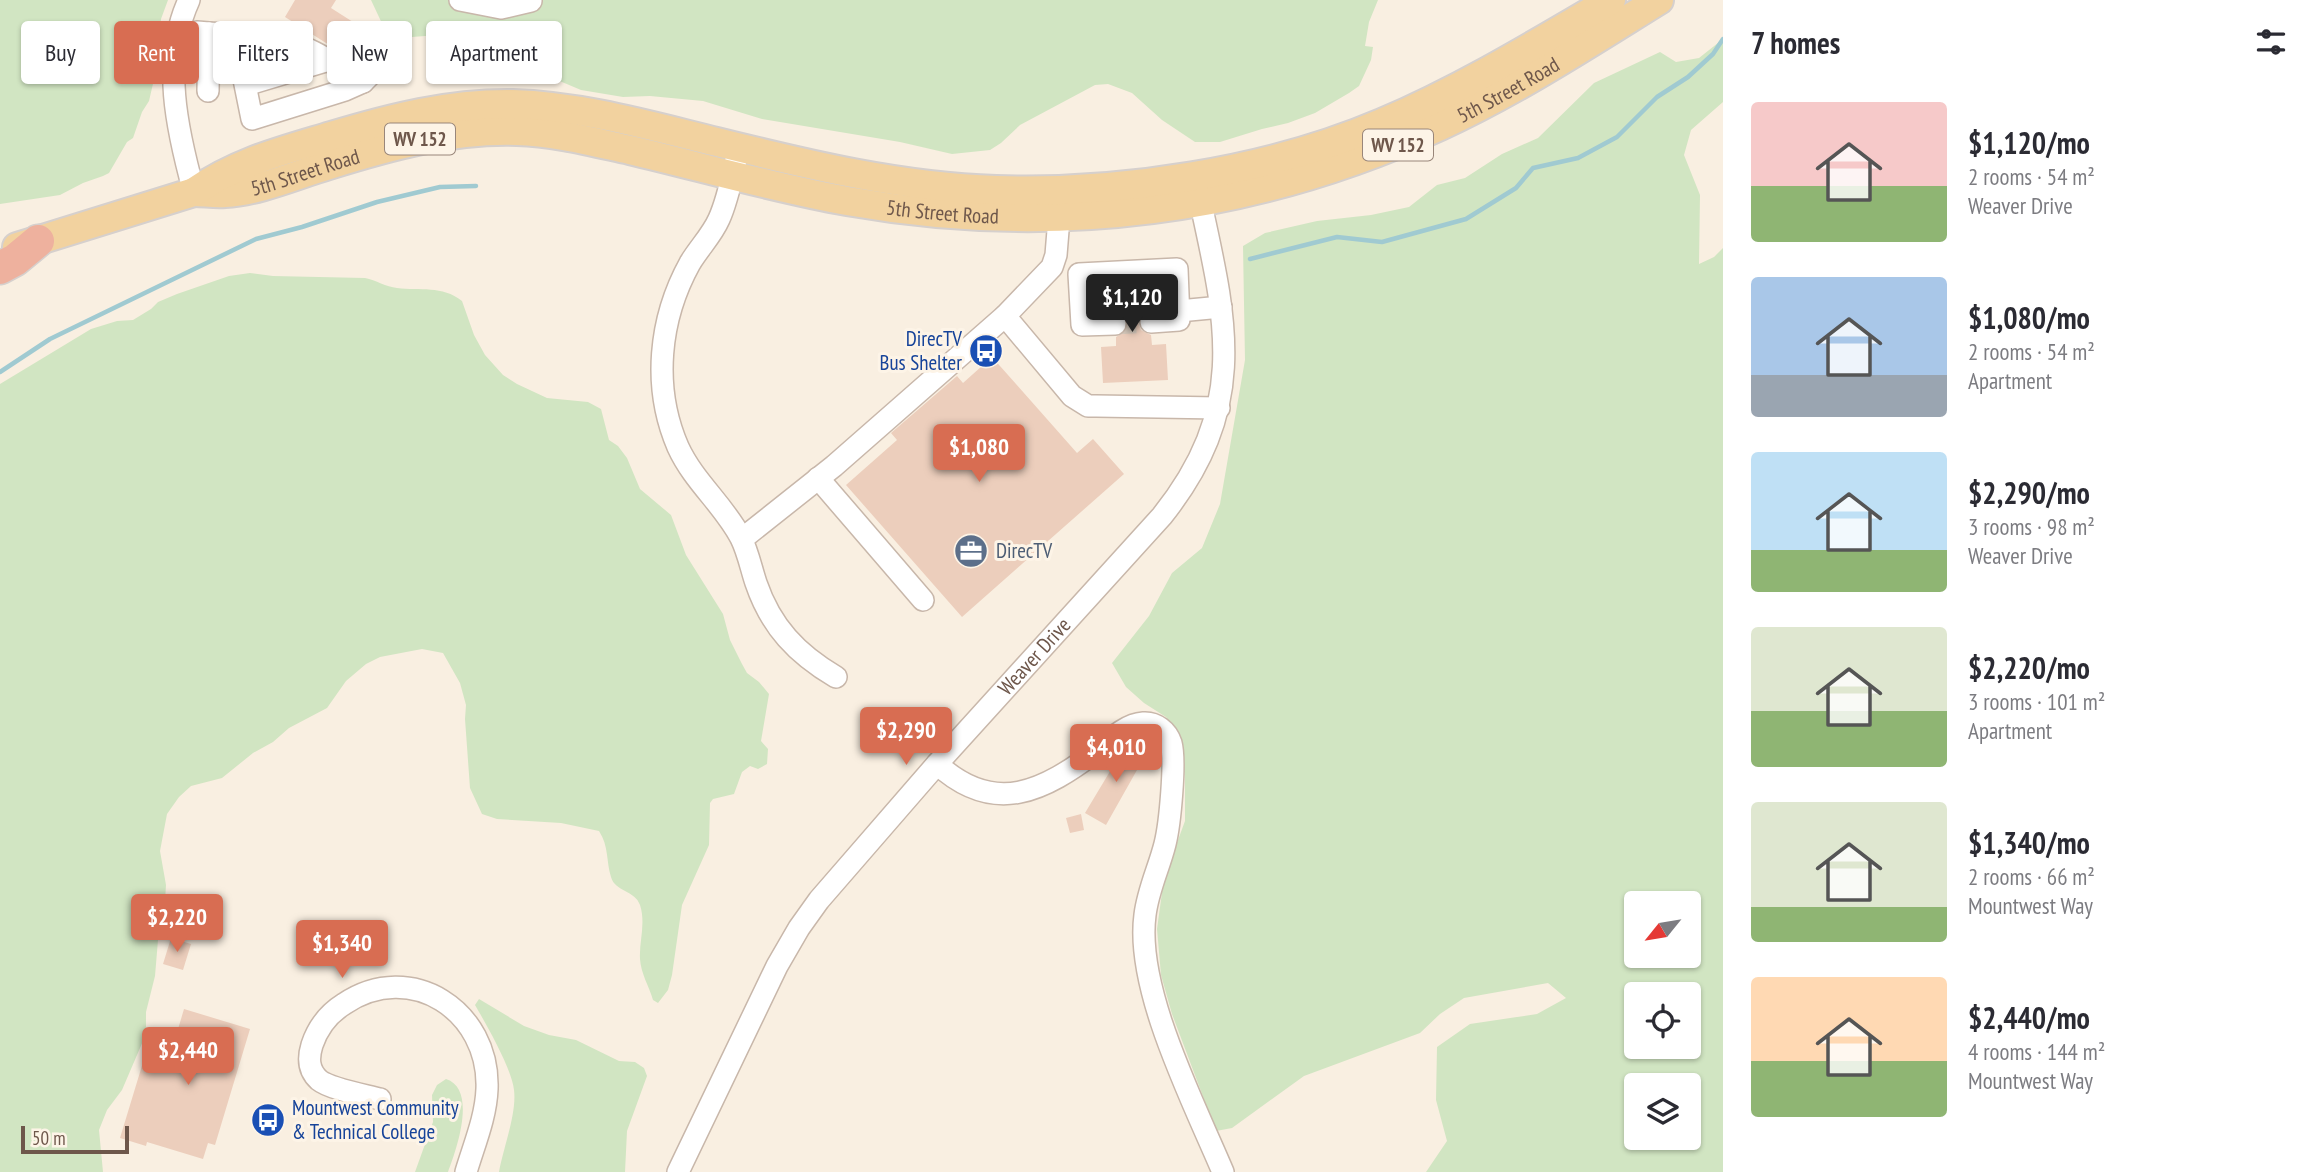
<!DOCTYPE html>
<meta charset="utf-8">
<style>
body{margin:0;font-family:"PT Sans Narrow",sans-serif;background:#f2f2f3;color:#2b2b33;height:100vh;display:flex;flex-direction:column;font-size:26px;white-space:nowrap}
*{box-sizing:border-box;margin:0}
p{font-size:23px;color:#7c7c81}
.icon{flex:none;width:38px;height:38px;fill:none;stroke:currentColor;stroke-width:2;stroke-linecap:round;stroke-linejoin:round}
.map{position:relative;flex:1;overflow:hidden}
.sheet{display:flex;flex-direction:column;background:#fff;width:595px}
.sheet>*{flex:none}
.banner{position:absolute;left:21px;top:21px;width:665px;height:63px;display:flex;gap:14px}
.needle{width:46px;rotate:240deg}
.fabs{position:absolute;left:1624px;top:891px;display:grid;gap:14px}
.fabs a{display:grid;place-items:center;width:77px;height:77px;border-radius:7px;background:#fff;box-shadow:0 2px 5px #0004;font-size:35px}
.scale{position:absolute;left:21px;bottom:18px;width:108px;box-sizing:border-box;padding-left:7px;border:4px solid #6e574b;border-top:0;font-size:19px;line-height:24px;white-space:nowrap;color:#6e574b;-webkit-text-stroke:5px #fdf4e7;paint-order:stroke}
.price{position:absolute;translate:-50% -60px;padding:0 16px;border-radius:7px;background:#d86d52;color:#fff;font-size:23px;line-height:46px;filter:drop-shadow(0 2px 4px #0008)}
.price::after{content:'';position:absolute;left:50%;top:42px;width:21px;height:16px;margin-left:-10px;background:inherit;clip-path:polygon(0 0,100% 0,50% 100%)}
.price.active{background:#222;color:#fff}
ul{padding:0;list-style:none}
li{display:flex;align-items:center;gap:21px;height:175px;padding:0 28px}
li span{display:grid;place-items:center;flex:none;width:196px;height:140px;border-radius:7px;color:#555}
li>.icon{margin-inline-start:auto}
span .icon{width:84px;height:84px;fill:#fffc;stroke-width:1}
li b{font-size:30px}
h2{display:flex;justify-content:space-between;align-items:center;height:84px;padding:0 28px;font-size:30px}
.pill{padding:0 24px;border-radius:7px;background:#fff;box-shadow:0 2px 5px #0004;font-size:24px;line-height:63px}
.pill.active{background:#d86d52;color:#fff}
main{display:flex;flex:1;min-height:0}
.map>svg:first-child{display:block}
.green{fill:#d1e5c2;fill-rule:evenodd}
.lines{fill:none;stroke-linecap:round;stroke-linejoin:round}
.stream{stroke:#a0cad1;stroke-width:4.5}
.building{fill:#eccebc}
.minor-tunnel{stroke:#d6c9bc;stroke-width:21;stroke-dasharray:21 10;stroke-linecap:butt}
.minor-casing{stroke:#c8b7aa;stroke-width:24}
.major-casing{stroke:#d6d0cd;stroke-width:32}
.highway-casing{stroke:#d6d0cd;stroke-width:35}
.minor{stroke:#fff;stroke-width:21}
.major{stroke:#f2d29f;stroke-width:28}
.highway{stroke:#eeb19e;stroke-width:32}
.labels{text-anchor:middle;stroke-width:6;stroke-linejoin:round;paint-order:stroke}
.shield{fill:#fdf4e7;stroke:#99867a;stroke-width:2}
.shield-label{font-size:19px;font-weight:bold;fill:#6e574b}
.street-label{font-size:21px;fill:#6e574b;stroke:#fdf4e7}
.transit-label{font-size:21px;fill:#164399;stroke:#fdf4e7;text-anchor:end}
.service-label{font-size:21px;fill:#4e5e75;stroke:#fdf4e7;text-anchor:start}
</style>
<main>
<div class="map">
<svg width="1723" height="1172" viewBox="0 0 1723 1172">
<rect width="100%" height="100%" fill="#f9efe1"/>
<path class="green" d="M0 0H168L161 19 155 75 149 101 142 112 133 138 127 142 109 173 103 176 83 183 60 195 0 204Z
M371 0H1378L1369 22 1365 46 1373 47 1371 60 1359 86 1349 93 1315 113 1288 123 1262 129 1220 142H1195L1162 120 1132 93 1108 84 1095 85 1020 125 1001 143 990 150 952 154 900 142 762 119 703 101 650 96 623 97 581 90 543 74 500 67 488 61 471 40 425 36 399 38 386 32Z
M1723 39V102L1691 130 1684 155 1700 195 1699 264 1714 257 1723 248V1172H1426L1447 1141 1436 1100 1437 1047 1470 1024 1537 1014 1566 998 1548 983 1464 998 1440 1014 1420 1033 1304 1076 1232 1128 1216 1131 1172 1014 1161 975 1157 929 1164 878 1185 821V778L1180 737 1166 717 1144 703 1126 687 1112 663 1149 616 1172 573 1202 548 1220 504 1245 360 1243 246 1265 233 1317 221 1371 215 1409 207 1437 185 1465 178 1502 154 1538 138 1594 83 1660 52 1676 62 1699 58ZM1636 903H1689V956H1636ZM1636 994H1689V1046H1636ZM1636 1085H1689V1138H1636Z
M250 273 273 276 365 278C376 280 386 287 397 288 420 291 442 285 462 301L474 335 485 355 503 375 517 384 547 398 588 402 601 409 609 440 618 446 627 458 640 489 671 515 686 555 723 614 730 640 742 664 747 673 759 682 769 694 761 741 768 749 767 764 758 769 750 766 742 772 734 794 713 799 710 803 709 845 682 905 672 975 668 990 658 1003 653 1000C649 986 641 974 640 959 639 941 646 924 640 905 635 890 615 892 611 877 606 861 609 846 599 831L561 823 497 819 482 814 470 788 465 719 466 705 460 683 443 653 422 649 380 657 366 664 346 681 327 708 289 728 273 742 253 753 222 778 191 786 179 797 167 814 160 851 166 885 165 901 159 928 155 976 146 1012V1034L122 1090 107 1110 99 1130 103 1172H0V384L91 329 117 321 133 320 151 309 158 302 177 294 229 276Z
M479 999 524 1026 549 1035 576 1040 619 1061 635 1062 644 1068 647 1076 627 1131 625 1172H499C503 1149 517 1113 514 1090 512 1069 486 1024 475 1005Z
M446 1079C478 1089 456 1151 448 1172H415L433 1122 432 1095 437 1085Z"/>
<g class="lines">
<path class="stream" d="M1250 259 1337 237 1382 242 1466 219 1516 188 1533 168 1578 158 1617 137 1657 97 1688 77 1713 54 1723 39
M0 372 50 339 256 239 302 227 377 202 440 187 476 186"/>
</g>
<path class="building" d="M295 0H336L331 8 375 36 356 62 285 17Z
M1164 283 1165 308 1144 311 1138 322 1141 330 1151 335 1152 345 1166 344 1168 380 1103 383 1101 347 1116 346V337L1126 331 1128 323 1121 312H1094L1093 286Z
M992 357 1077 453 1093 439 1124 474 962 617 846 485 897 440 891 433 957 376 963 383Z
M1127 743 1146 754 1106 825 1085 813Z
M1081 814 1084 830 1070 833 1066 818Z
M171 938 191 944 183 970 163 964Z
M184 1009 250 1029 215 1145 208 1143 203 1159 147 1142 146 1146 120 1138 144 1059 167 1066Z"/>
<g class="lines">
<path class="minor-tunnel" d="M1115 324 1151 322"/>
<g class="minor-casing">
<g id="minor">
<path d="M189 0C161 61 177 130 194 192"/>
<path d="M460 0 501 8 531 1"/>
<path d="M197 32 209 33 208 91"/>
<path d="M209 33C229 34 250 34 270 37 304 42 335 64 363 82"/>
<path d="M235 35 252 119 345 90 363 82 380 65"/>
<path d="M246 85 329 60"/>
<path d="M739 147C733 171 729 197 719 219 712 235 699 248 690 263 659 319 652 387 678 447 694 482 724 505 741 538 748 552 751 568 756 583 771 627 797 654 836 677"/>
<path d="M1179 311 1221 307"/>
<path d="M1005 316 1072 396 1088 406H1096L1219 408"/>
<path d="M1115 324 1082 325 1079 274 1177 269 1179 320 1151 322"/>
<path d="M818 478 923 600"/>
<path d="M742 539 834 466 1005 316 1052 267 1056 255 1059 218"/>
<path d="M937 764C995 817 1044 791 1098 750 1110 740 1126 724 1143 723 1156 722 1167 731 1171 743 1176 761 1170 824 1165 844 1159 868 1148 890 1145 915 1135 989 1194 1103 1223 1172"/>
<path d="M380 1099C365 1095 330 1089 319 1080 308 1070 308 1058 312 1045 318 1027 328 1014 344 1004 411 959 490 1011 487 1089 486 1117 474 1145 466 1172"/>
<path id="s1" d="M678 1172 777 966 799 928 819 900 937 764 1162 516C1252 403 1225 316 1197 186"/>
</g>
</g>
<g class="major-casing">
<g id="major">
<path id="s2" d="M194 192C204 192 215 194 225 193 260 191 295 175 329 165 390 146 451 129 517 131 555 132 593 142 630 150 702 167 774 188 847 201 1052 237 1250 213 1440 126 1516 91 1588 44 1659 0"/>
<path d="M17 247 194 192C237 162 281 151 331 136 391 118 449 103 513 104 582 106 651 126 717 142 809 165 901 187 996 190 1120 194 1267 172 1382 123 1462 89 1536 44 1611 0"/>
</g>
</g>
<g class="highway-casing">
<path id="highway" d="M0 268 15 260 38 241"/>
</g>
<use href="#minor" class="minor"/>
<use href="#major" class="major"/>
<use href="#highway" class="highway"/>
</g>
<defs>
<g id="bus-disc" transform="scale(1.75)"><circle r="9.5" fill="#1a4fb4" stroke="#fdf4e7"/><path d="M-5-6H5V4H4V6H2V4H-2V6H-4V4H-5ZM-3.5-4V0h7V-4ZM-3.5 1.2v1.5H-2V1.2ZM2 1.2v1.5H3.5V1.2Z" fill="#fff"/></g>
<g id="office-disc" transform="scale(1.75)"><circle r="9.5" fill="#5c6f8a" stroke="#fdf4e7"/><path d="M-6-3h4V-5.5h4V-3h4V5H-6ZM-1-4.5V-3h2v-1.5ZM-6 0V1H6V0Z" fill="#fff"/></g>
</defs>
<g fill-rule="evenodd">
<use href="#bus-disc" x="986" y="351"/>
<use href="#office-disc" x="971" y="551"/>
<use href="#bus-disc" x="268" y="1120"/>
</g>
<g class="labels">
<g class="shield">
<rect x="385" y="123.5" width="70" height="31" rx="5"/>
<rect x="1363" y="129.5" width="70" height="31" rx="5"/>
</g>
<g class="shield-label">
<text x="420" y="146">WV 152</text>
<text x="1398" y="152">WV 152</text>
</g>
<g class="street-label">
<text dy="7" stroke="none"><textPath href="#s2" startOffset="1353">5th Street Road</textPath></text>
<text dy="7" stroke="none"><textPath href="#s2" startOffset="114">5th Street Road</textPath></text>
<text dy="7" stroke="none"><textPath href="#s2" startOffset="765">5th Street Road</textPath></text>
<text dy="7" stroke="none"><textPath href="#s1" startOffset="632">Weaver Drive</textPath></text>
</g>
<g class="transit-label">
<text x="962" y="346">DirecTV<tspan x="962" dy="24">Bus Shelter</tspan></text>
<text x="292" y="1115" text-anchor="start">Mountwest Community<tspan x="292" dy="24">&amp; Technical College</tspan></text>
</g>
<g class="service-label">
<text x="996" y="558">DirecTV</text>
</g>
</g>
</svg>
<div class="fabs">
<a><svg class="needle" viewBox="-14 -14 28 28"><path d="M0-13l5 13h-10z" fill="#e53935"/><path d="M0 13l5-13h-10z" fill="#7c7c81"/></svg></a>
<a><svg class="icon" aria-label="locate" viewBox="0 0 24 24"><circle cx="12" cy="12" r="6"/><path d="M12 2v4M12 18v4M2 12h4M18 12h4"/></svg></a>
<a><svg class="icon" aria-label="layers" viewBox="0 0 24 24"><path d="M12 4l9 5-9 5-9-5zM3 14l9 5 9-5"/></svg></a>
</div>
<div class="scale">50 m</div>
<b class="price active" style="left:1132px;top:334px">$1,120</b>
<b class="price" style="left:979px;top:484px">$1,080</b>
<b class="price" style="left:906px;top:767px">$2,290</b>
<b class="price" style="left:1116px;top:784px">$4,010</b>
<b class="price" style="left:177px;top:954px">$2,220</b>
<b class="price" style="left:342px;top:980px">$1,340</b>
<b class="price" style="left:188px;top:1087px">$2,440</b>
<div class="banner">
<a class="pill">Buy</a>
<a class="pill active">Rent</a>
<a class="pill">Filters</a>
<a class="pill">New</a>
<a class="pill">Apartment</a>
</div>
</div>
<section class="sheet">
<h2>7 homes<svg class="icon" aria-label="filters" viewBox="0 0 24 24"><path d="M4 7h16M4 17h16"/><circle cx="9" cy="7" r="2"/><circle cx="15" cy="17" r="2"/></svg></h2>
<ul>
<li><span style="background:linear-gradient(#f6c9c9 60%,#8fb573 0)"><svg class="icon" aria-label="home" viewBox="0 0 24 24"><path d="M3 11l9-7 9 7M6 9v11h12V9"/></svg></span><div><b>$1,120/mo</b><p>2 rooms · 54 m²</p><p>Weaver Drive</p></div></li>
<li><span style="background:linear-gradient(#a9c7e8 70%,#9aa5b1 0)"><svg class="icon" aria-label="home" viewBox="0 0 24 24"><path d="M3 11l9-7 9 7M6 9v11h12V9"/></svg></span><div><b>$1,080/mo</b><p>2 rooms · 54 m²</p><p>Apartment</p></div></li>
<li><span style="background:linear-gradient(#bfe0f5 70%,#8fb573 0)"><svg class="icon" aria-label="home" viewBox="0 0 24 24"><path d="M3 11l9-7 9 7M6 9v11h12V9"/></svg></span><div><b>$2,290/mo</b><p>3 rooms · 98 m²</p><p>Weaver Drive</p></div></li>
<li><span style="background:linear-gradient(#dfe7d0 60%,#8fb573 0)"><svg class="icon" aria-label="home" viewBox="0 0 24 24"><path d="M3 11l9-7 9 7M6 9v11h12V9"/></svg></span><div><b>$2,220/mo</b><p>3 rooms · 101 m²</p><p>Apartment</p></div></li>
<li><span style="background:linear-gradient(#dfe7d0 75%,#8fb573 0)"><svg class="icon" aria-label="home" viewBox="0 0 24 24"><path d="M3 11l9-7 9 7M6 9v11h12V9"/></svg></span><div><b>$1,340/mo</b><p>2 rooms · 66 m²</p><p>Mountwest Way</p></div></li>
<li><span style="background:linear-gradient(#ffd9b3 60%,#8fb573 0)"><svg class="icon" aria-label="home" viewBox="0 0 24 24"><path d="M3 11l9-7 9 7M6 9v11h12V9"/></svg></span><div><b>$2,440/mo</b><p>4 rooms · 144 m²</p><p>Mountwest Way</p></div></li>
</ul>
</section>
</main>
